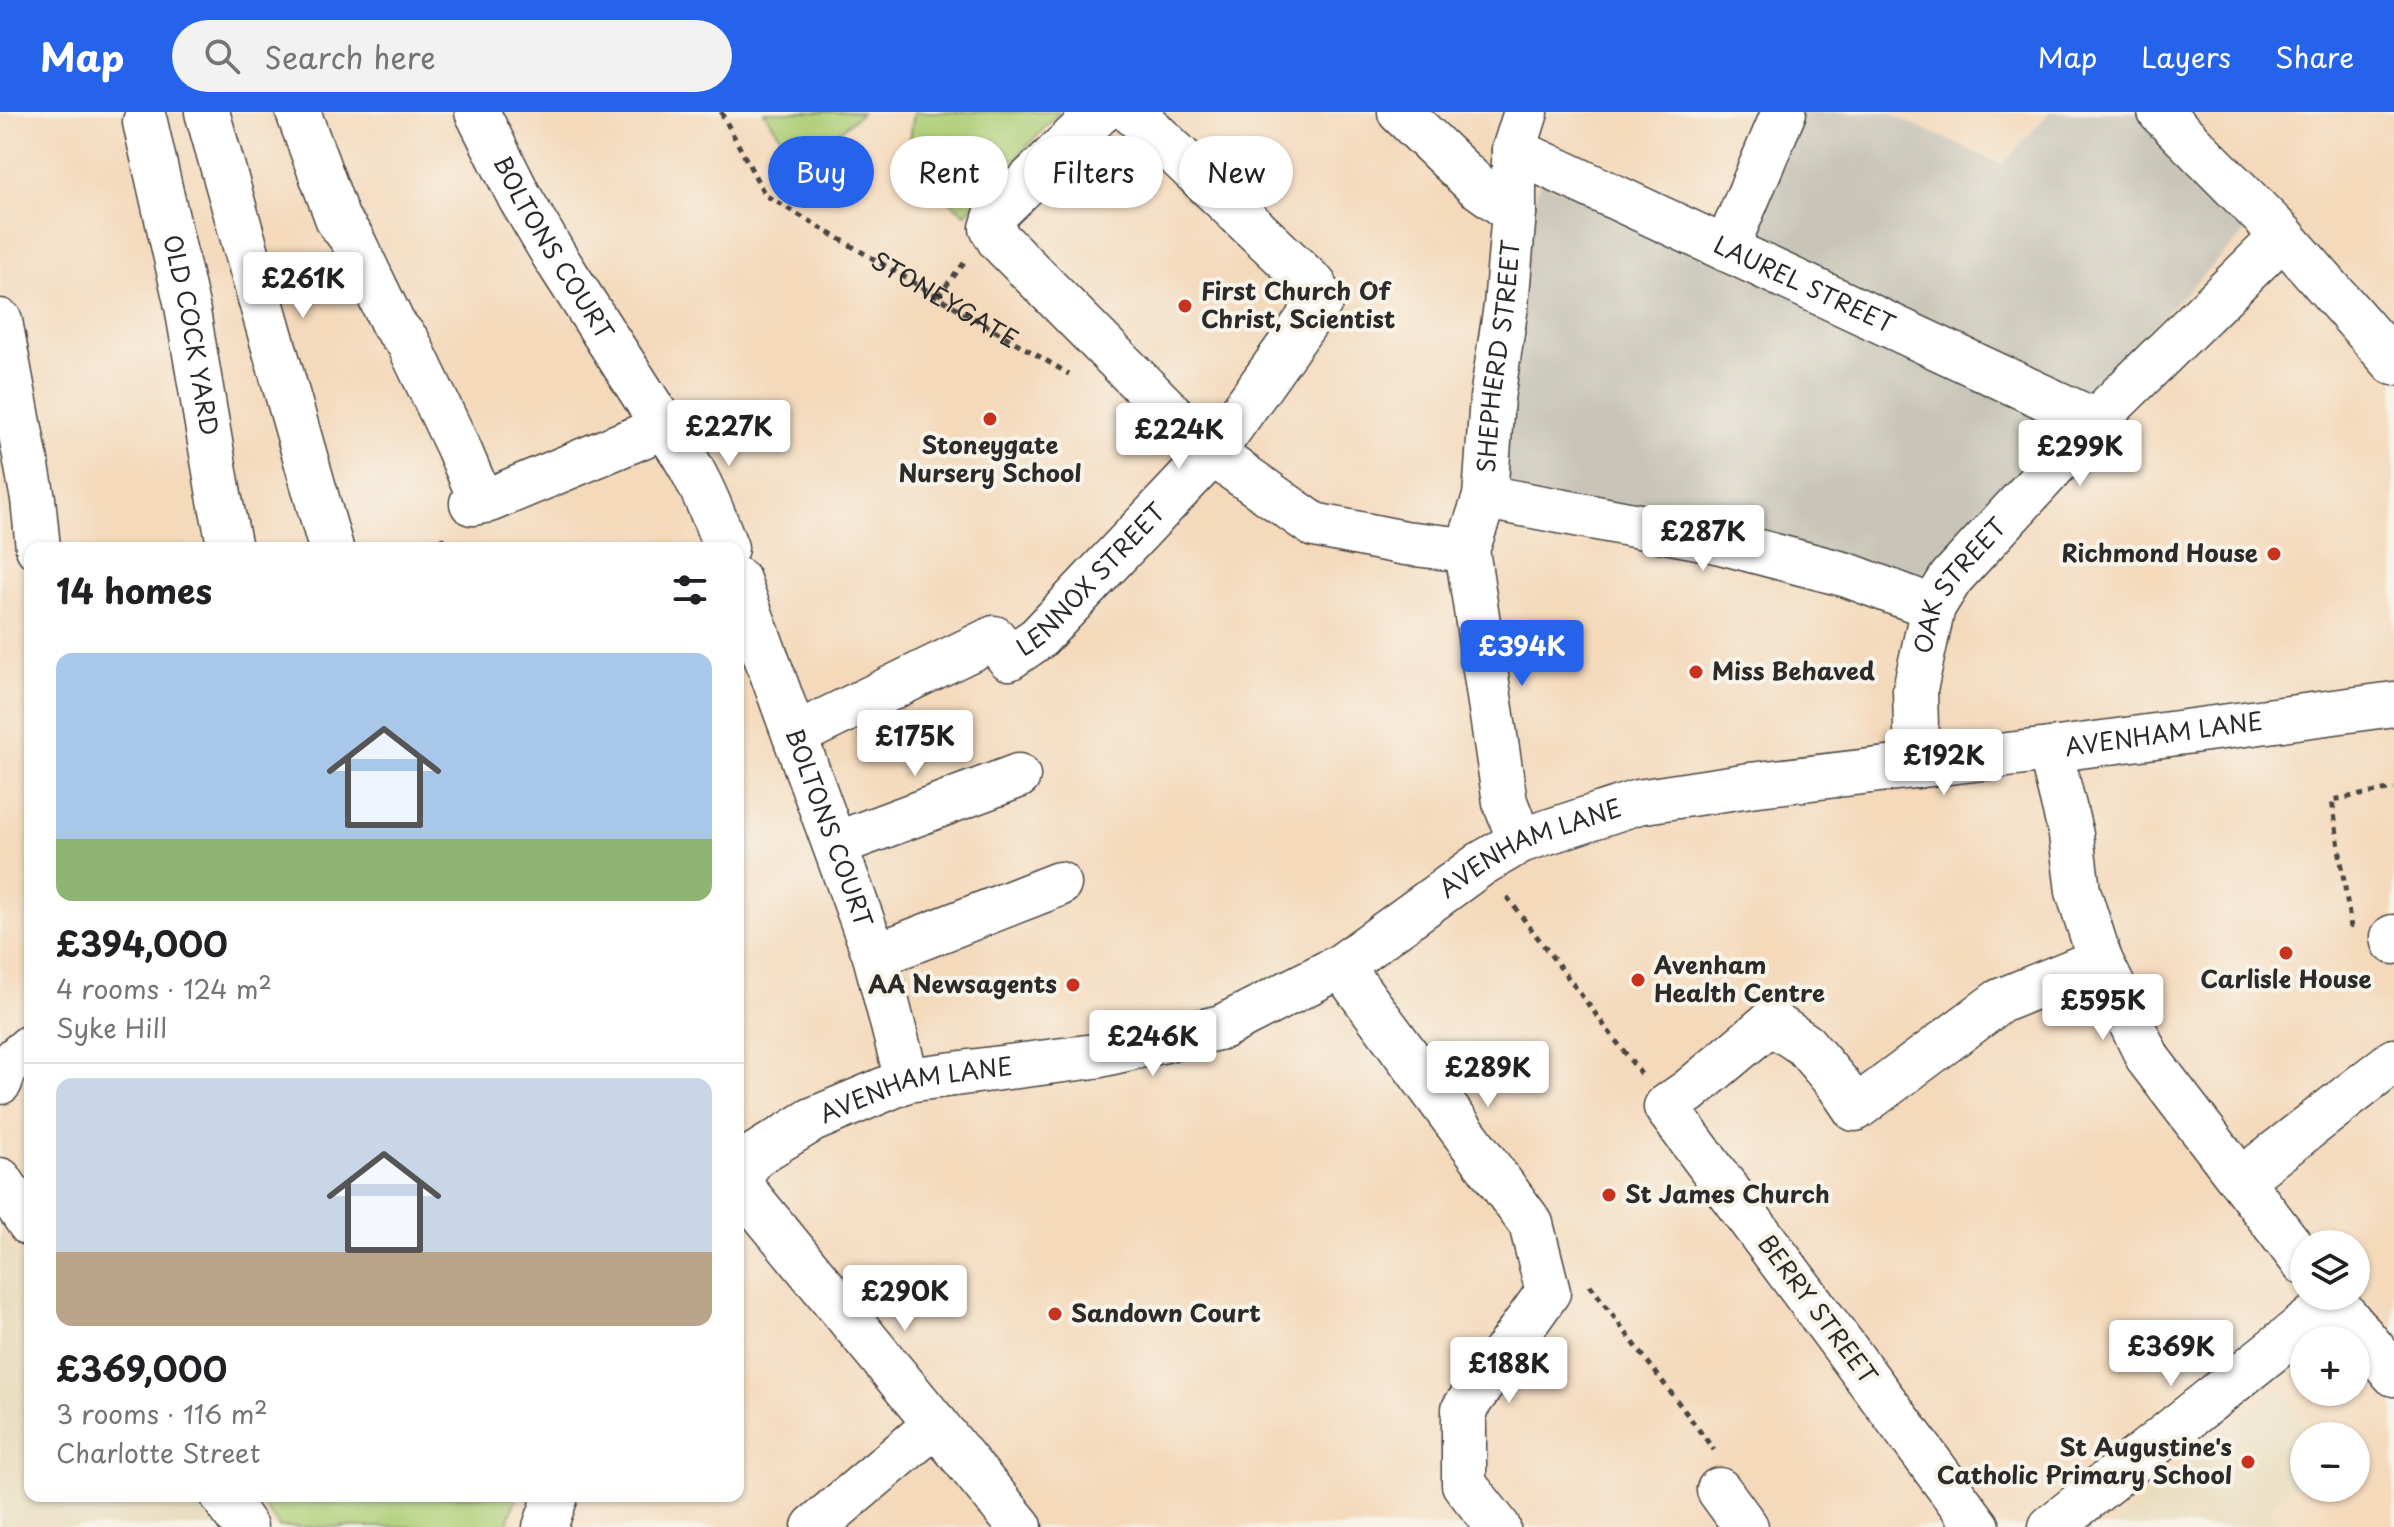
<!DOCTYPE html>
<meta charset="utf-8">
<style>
body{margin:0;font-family:"Playpen Sans",sans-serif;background:#f2f2f2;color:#202124;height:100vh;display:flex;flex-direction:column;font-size:30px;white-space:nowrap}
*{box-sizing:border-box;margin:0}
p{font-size:26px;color:#757577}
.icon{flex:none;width:44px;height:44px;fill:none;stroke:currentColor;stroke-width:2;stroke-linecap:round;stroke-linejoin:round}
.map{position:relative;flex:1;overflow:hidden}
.drawer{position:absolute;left:24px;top:430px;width:720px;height:960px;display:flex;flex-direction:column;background:#fff;border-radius:16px;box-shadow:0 2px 6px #0004}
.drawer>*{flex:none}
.banner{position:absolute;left:768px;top:24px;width:760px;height:72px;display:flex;gap:16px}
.tools{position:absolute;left:2290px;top:1118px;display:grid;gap:16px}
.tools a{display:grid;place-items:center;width:80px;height:80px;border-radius:50%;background:#fff;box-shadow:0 2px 6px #0004;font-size:40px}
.price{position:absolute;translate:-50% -68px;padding:0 18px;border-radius:8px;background:#fff;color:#222;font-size:26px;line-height:52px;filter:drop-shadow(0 2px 4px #0008)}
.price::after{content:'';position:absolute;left:50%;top:48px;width:24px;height:18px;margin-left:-12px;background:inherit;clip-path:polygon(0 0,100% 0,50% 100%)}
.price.on{background:#2563eb;color:#fff}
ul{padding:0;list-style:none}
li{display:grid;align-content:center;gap:16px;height:424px;padding:0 32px}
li+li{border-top:2px solid #e0e0e0}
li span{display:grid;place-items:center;height:248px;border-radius:16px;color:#555}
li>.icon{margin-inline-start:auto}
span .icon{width:144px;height:144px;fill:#fffc;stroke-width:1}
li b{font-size:34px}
h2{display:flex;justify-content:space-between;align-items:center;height:96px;padding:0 32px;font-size:34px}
.chip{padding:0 28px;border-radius:36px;background:#fff;box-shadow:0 2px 6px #0004;font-size:28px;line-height:72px}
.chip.on{background:#2563eb;color:#fff}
header{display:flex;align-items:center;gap:48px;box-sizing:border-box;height:112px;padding:0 40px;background:#2563eb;color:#fff}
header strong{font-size:38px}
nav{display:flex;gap:44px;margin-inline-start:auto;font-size:28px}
.search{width:560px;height:72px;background:#f2f2f2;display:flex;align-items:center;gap:20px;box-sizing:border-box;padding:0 28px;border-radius:44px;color:#757577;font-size:30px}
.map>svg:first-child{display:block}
.built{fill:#e7daba}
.industrial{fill:#c8c4b8}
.green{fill:#accd75;stroke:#6c7c50;stroke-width:2}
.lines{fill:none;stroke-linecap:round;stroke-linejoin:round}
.minor-casing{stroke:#494541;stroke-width:47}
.path{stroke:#494541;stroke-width:5;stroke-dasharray:6 6;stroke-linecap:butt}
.minor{stroke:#fff;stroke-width:44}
.poi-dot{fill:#c8321e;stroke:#f7f3e8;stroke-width:3}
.labels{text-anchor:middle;stroke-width:8;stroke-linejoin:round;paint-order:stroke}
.street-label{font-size:24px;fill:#2b2b2b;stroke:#f7f3e8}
.poi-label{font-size:24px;font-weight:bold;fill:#2b2b2b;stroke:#f7f3e8;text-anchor:start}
</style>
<header>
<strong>Map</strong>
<div class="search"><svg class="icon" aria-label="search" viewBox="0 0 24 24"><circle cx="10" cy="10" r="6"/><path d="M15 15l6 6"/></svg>Search here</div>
<nav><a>Map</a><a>Layers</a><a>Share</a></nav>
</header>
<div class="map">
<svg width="2394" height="1415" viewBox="0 0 2394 1415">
<rect width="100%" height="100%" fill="#f7f3e8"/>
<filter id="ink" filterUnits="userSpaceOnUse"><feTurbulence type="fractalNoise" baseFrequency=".0125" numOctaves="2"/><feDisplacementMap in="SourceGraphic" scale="16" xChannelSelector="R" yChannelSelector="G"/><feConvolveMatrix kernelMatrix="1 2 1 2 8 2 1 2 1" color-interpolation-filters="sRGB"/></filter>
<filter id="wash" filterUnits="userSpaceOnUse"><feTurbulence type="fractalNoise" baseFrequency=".006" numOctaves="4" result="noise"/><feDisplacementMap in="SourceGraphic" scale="32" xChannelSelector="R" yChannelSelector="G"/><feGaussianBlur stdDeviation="1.8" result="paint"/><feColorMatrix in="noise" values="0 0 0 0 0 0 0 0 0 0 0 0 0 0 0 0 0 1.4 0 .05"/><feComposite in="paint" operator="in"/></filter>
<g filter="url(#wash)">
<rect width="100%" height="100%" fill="#f4d9bb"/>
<path class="built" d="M0 1121 30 1161V1384H197L220 1415H0Z
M2282 1277 2310 1324H2304V1364L2269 1397 2283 1415H2111Z"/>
<path class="industrial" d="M1794 0H1887L2002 53 2050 0H2154L2258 107 2080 288 1739 128Z
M1539 67 2075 315 1910 471 1487 371Z"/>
<path class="green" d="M764 0H862L801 53Z
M914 0H1059L965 102 906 53Z
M257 1384H517L506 1415H279Z"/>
</g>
<g filter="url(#ink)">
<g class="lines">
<g class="minor-casing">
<g id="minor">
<path d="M207 0 331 436"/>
<path d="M298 0 338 108 352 127 393 212 408 230 458 335 481 389"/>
<path id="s2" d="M477 0 519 84 555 145 664 315C693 351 710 393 726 436"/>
<path d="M1100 0 997 100 992 116 999 128 1207 338 1314 413 1405 431 1467 438"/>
<path d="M1400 0 1476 73 1514 100"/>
<path d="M2160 0 2283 124 2394 251"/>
<path id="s3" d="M145 10 187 194 219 383 230 436"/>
<path id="s4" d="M1514 38 2095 309"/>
<path d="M1726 137 1784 0"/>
<path d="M0 209 33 387 38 436"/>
<path d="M1485 385 1713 428 1847 463 1933 495"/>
<path d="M472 391 489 388 664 315"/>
<path id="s5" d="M738 468 875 844 907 968"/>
<path id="s6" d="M795 623 994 526 1009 546 1038 526 1212 342 1320 190 1315 174 1132 0"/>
<path d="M2050 638 2071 723 2078 779 2100 848 2149 948 2304 1151"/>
<path id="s7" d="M1917 654 1915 577 1933 495 1951 466 2095 309 2283 124"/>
<path id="s8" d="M1520 729 1505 690 1467 438 1485 385 1492 286 1506 194 1514 100V38L1526 0"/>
<path d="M836 732 1018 664"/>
<path d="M2393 825 2394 830"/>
<path d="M875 844 1059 772"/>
<path d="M1341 854 1531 1112 1548 1180 1464 1297V1372L1498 1415"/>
<path d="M0 970 5 956 30 935"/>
<path id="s9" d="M738 1067 755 1043 812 1008 907 968 1095 944 1222 915 1341 854 1481 752 1520 729 1638 690 1750 673 2050 638 2394 592"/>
<path d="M2242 1067 2394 949"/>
<path d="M0 1068 30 1112"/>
<path d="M738 1071 1020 1415"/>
<path d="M2329 1184 2394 1262"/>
<path d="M1719 1378 1746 1415"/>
<path d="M223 1384 245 1415"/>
<path d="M545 1415 556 1384"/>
<path d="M814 1415 936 1312"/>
<path d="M1978 1415 1666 995 1689 979 1771 910 1805 933 1838 972 1855 997 2000 889 2100 848"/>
<path d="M2051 1415 2333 1190"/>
</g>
</g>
<g class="path">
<path id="s1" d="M721 0 765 83 1069 262"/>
<path d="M938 184 965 150"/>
<path d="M417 436 450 425"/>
<path d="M1507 785 1641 962"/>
<path d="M2351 816 2332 688 2394 677"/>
<path d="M1590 1173 1714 1338"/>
</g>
<use href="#minor" class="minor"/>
</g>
</g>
<g class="poi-dot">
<circle cx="1185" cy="194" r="8"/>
<circle cx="990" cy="307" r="8"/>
<circle cx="2274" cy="442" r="8"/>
<circle cx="1696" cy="560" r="8"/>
<circle cx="2286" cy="841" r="8"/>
<circle cx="1638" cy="868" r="8"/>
<circle cx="1073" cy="873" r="8"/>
<circle cx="1609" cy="1083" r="8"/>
<circle cx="1055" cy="1202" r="8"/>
<circle cx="2248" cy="1350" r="8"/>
</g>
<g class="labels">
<g class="street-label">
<text dy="8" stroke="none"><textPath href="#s2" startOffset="156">BOLTONS COURT</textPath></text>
<text dy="8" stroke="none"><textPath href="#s4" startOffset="320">LAUREL STREET</textPath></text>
<text dy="8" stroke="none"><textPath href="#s1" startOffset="302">STONEYGATE</textPath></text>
<text dy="8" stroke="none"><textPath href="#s3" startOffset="218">OLD COCK YARD</textPath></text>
<text dy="8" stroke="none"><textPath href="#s8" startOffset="494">SHEPHERD STREET</textPath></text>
<text dy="8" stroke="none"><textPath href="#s6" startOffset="360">LENNOX STREET</textPath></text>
<text dy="8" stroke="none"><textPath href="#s7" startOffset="192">OAK STREET</textPath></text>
<text dy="8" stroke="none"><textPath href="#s9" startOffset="1526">AVENHAM LANE</textPath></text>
<text dy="8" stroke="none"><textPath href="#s5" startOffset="264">BOLTONS COURT</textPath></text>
<text dy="8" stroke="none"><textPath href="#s9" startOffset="878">AVENHAM LANE</textPath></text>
<text dy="8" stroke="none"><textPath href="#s9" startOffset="206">AVENHAM LANE</textPath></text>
<text transform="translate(1817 1198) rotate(53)" y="8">BERRY STREET</text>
</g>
<g class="poi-label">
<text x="1201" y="188">First Church Of<tspan x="1201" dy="28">Christ, Scientist</tspan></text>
<text x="990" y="342" text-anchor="middle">Stoneygate<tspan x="990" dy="28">Nursery School</tspan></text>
<text x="2258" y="450" text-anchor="end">Richmond House</text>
<text x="1712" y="568">Miss Behaved</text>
<text x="1654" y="862">Avenham<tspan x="1654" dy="28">Health Centre</tspan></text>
<text x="2286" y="876" text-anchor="middle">Carlisle House</text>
<text x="1057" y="881" text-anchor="end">AA Newsagents</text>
<text x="1625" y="1091">St James Church</text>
<text x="1071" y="1210">Sandown Court</text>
<text x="2232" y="1344" text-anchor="end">St Augustine's<tspan x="2232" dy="28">Catholic Primary School</tspan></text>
</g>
</g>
</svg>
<div class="tools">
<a><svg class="icon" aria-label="layers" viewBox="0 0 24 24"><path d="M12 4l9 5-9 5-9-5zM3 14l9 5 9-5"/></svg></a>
<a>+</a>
<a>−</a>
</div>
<b class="price" style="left:303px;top:208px">£261K</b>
<b class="price" style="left:729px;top:356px">£227K</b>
<b class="price" style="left:1179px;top:359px">£224K</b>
<b class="price" style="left:2080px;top:376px">£299K</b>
<b class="price" style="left:1703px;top:461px">£287K</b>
<b class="price on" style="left:1522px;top:576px">£394K</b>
<b class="price" style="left:915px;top:666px">£175K</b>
<b class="price" style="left:1944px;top:685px">£192K</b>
<b class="price" style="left:2103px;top:930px">£595K</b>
<b class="price" style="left:1153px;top:966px">£246K</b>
<b class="price" style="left:1488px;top:997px">£289K</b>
<b class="price" style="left:905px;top:1221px">£290K</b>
<b class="price" style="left:2171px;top:1276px">£369K</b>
<b class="price" style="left:1509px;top:1293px">£188K</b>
<div class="banner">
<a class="chip on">Buy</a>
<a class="chip">Rent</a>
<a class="chip">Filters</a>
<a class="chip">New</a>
</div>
<section class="drawer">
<h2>14 homes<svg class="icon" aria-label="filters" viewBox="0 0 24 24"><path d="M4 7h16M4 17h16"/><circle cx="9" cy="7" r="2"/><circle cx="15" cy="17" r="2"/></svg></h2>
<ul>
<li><span style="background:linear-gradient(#a9c7e8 75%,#8fb573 0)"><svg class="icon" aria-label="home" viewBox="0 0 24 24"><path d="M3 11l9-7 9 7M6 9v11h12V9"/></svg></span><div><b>£394,000</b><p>4 rooms · 124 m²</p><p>Syke Hill</p></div></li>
<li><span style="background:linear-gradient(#c9d6e8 70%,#b9a48a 0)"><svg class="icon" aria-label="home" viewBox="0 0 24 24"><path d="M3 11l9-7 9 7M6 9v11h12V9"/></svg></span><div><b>£369,000</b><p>3 rooms · 116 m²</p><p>Charlotte Street</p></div></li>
</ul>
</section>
</div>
